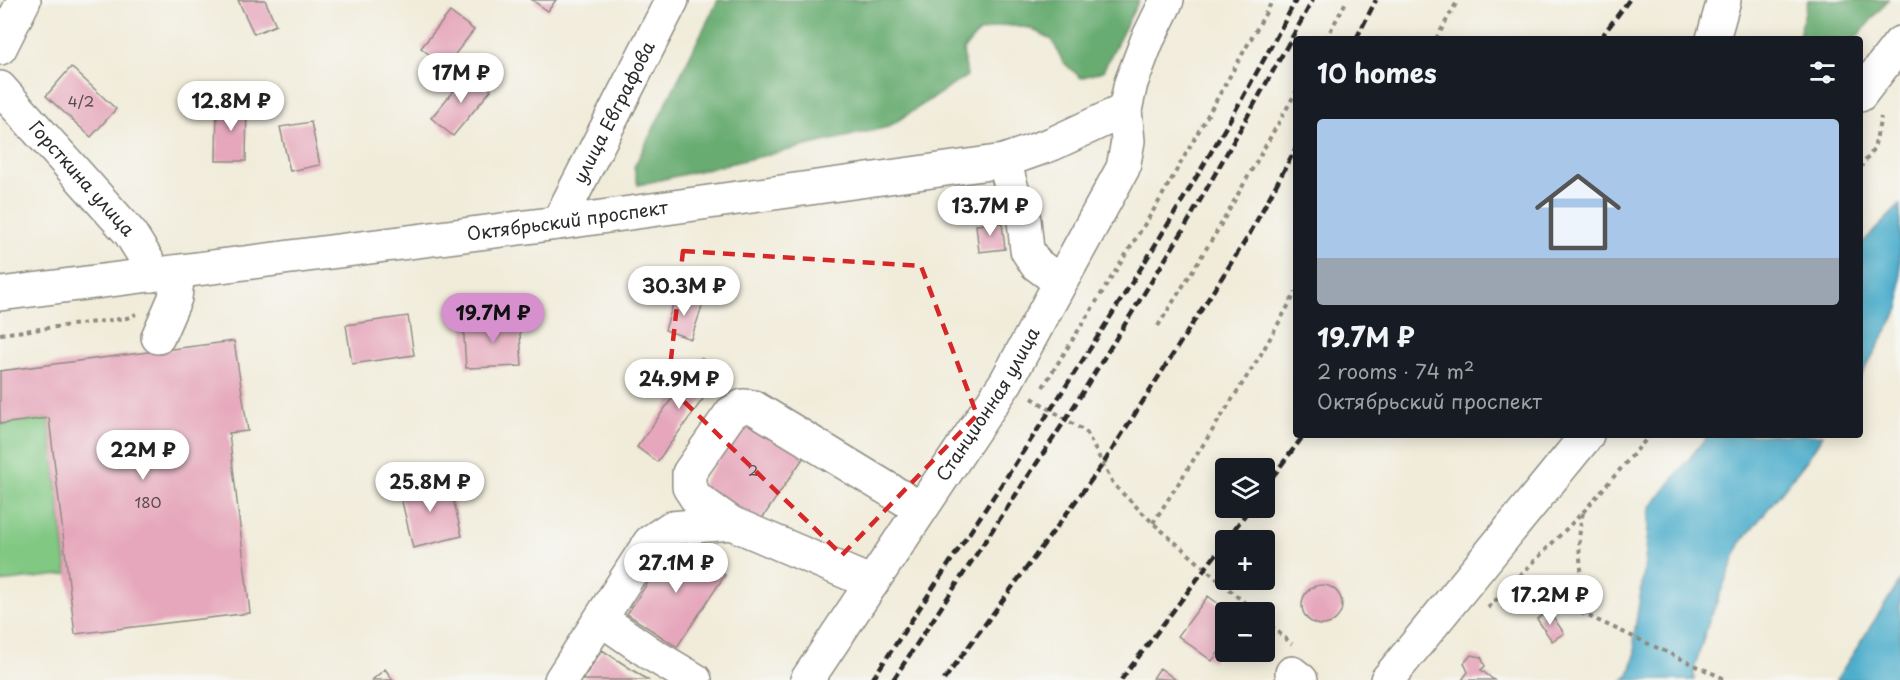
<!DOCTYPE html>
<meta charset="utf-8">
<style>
body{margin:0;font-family:"Playpen Sans",sans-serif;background:#242831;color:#f1f3f6;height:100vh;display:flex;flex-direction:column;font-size:22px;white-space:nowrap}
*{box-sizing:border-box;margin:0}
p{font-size:20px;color:#9ea1a6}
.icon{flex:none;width:33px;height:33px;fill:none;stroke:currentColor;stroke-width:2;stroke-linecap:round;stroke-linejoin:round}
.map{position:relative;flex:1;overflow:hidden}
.details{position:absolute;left:1293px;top:36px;width:570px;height:402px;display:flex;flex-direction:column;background:#171b24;border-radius:6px;box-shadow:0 3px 15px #0003}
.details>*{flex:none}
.fabs{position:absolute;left:1215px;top:458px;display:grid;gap:12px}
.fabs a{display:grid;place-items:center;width:60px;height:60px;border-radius:6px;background:#171b24;box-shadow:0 3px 15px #0003;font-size:30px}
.price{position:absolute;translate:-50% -51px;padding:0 14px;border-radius:21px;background:#fff;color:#222;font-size:20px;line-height:39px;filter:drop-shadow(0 2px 3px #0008)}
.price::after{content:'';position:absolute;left:50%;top:36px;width:18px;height:14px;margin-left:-9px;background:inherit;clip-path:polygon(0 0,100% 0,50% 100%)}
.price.current{background:#d690ce;color:#111}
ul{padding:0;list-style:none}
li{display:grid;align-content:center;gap:12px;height:318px;padding:0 24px}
li span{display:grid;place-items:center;height:186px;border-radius:6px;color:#555}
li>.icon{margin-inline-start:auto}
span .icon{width:108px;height:108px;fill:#fffc;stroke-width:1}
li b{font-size:26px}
h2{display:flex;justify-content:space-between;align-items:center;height:72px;padding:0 24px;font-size:26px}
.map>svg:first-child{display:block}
.green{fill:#81c883;stroke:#567a57;stroke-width:1.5}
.forest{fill:#68ac71;stroke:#4a6c4e;stroke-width:1.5}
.water{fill:#4daecc;stroke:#3c6c7c;stroke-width:1.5}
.building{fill:#e6a7bc}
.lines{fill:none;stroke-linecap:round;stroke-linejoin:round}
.minor-casing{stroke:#8e8c82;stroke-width:36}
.path{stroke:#8e8c82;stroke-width:4;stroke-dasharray:4.5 4.5;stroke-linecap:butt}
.minor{stroke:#fff;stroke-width:33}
.rail{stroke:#2b2b2b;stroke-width:4.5;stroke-dasharray:9 4.5;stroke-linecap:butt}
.marked{fill:none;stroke:#d62828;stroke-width:4.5;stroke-dasharray:12 8;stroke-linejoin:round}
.labels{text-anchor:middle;stroke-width:4.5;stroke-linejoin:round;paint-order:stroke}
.number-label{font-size:15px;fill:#5a4a4f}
.street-label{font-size:18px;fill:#2b2b2b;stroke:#f6f6f2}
</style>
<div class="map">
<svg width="1900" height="680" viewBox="0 0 1900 680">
<rect width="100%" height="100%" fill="#f6f6f2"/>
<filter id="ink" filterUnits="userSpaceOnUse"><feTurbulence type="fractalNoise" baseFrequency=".0167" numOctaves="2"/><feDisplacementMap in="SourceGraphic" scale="12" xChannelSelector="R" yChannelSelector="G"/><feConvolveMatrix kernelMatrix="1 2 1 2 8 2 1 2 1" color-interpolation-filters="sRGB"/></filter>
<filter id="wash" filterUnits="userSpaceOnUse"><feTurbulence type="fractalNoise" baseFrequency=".008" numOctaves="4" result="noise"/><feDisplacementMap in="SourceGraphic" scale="24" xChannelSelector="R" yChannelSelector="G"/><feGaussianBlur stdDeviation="1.35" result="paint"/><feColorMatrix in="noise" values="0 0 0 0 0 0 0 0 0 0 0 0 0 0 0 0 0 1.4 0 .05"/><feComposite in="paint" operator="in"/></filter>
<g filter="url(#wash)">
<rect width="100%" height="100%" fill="#f1ecda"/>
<path class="green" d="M49 418 67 574 0 582V424Z"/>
<path class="forest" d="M718 0H1139L1103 71 1081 78 1063 62 1052 40 1030 28 1003 25 979 32 963 50 967 76 888 127 638 185 634 167Z
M1808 0H1888L1855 39H1798Z"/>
<path class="water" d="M1900 205V307L1860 378V245Z
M1708 435H1823L1807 460 1740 544 1708 624 1695 666 1694 680H1623L1629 675 1635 655 1634 635 1644 572 1650 508Z
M1900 581V680H1836Z"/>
<g id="blocks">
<path class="building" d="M238 0H265L276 25 254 34Z
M532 0H556L548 11Z
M450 12 474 30 445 67 421 48Z
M71 67 116 109 91 137 46 96Z
M469 72 491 90 453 136 431 118Z
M217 102H247L246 161H216Z
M311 122 320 165 290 171 280 127Z
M1002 223 1005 249 979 252 976 225Z
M676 295 703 304 691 339 665 330Z
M408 316 414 355 352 364 346 325Z
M519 319 522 366 466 368 463 322Z
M234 341 248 431 229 433 250 613 75 634 49 418 0 424V371Z
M701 358 722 373 657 462 637 447Z
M748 415 806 454 757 526 700 487Z
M448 478 462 536 413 548 399 489Z
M675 541 725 575 677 647 627 614Z
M1302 605a20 20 0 1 1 40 0a20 20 0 1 1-40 0Z
M1208 596 1229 612H1226V643L1212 661 1178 636Z
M1549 611 1564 633 1552 641 1537 619Z
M602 650 648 680H582Z
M1471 655 1481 657 1485 666 1481 670 1494 680H1462L1468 672 1464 663Z
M1160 668 1176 680 1153 678Z
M385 669 393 680H372Z"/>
</g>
</g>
<g filter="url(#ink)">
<use href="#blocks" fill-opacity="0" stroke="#8e8c82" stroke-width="1.5"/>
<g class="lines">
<g class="minor-casing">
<g id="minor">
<path d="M1713 39 1724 0"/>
<path d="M0 48 24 0"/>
<path id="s1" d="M0 88 130 233 147 260 151 275"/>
<path d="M1860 95 1900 43"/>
<path d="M1004 161 1016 203 1024 220 1027 250 1036 264 1060 282"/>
<path id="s2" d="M558 223 672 0"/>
<path id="s3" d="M0 294 558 223 1004 161 1052 144 1125 110"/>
<path d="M158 337 175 298 178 272"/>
<path d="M872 583 731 523 697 499 689 487V473L731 413 743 406 753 407 921 509"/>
<path d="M601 619 653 655 695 680"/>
<path d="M1292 673 1301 680"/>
<path d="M561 680 650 542 671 528 731 523"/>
<path id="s4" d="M807 680 1006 382 1123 168 1128 141 1125 110 1131 83 1147 41 1167 0"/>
<path d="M1387 680 1587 435"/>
</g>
</g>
<path class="path" d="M1326 39 1347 0
M1436 39 1458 0
M1860 168 1874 149 1881 117
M1158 326 1216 233 1296 92
M0 334 127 318 136 314
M1043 387 1158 203 1273 0
M1032 398 1086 432 1114 485 1153 523 1255 612
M1583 513C1574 547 1584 581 1587 615
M1153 523 1260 356 1296 292
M1503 594 1547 597 1727 680
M1488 608 1584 511 1650 435
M1264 620 1292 644"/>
<use href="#minor" class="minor"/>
<path class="rail" d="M1356 39 1376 0
M1600 39 1629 0
M1264 488 1304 435
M1226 540 1251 507
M872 680C1019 457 1171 237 1296 0
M893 680 1066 419 1184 229 1313 0
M944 680 1103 464 1249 235 1296 148
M1121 680 1226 541"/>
</g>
</g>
<path class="marked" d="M683 251 921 266 977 415 842 555 668 386Z"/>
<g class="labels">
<g class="number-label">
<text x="81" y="107">4/2</text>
<text x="753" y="476">2</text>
<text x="148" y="508">180</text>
</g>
<g class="street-label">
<text dy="6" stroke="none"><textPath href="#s2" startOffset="124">улица Евграфова</textPath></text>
<text dy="6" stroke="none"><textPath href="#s1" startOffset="122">Горсткина улица</textPath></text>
<text dy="6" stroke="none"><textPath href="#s3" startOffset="572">Октябрьский проспект</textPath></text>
<text dy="6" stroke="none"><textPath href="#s4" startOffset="330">Станционная улица</textPath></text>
</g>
</g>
</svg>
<div class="fabs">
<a><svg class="icon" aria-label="layers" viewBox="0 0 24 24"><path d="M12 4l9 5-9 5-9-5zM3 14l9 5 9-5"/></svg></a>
<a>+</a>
<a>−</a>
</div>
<b class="price" style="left:461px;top:104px">17M ₽</b>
<b class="price" style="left:231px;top:132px">12.8M ₽</b>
<b class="price" style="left:990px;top:237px">13.7M ₽</b>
<b class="price" style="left:684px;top:317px">30.3M ₽</b>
<b class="price current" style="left:493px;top:344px">19.7M ₽</b>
<b class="price" style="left:679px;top:410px">24.9M ₽</b>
<b class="price" style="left:143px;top:481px">22M ₽</b>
<b class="price" style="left:430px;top:513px">25.8M ₽</b>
<b class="price" style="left:676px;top:594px">27.1M ₽</b>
<b class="price" style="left:1550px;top:626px">17.2M ₽</b>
<section class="details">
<h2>10 homes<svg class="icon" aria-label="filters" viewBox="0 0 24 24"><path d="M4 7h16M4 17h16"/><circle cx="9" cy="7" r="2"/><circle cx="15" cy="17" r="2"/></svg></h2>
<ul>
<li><span style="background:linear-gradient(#a9c7e8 75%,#9aa5b1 0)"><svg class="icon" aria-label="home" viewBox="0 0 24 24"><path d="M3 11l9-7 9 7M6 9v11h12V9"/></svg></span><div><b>19.7M ₽</b><p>2 rooms · 74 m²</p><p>Октябрьский проспект</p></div></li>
</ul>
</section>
</div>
